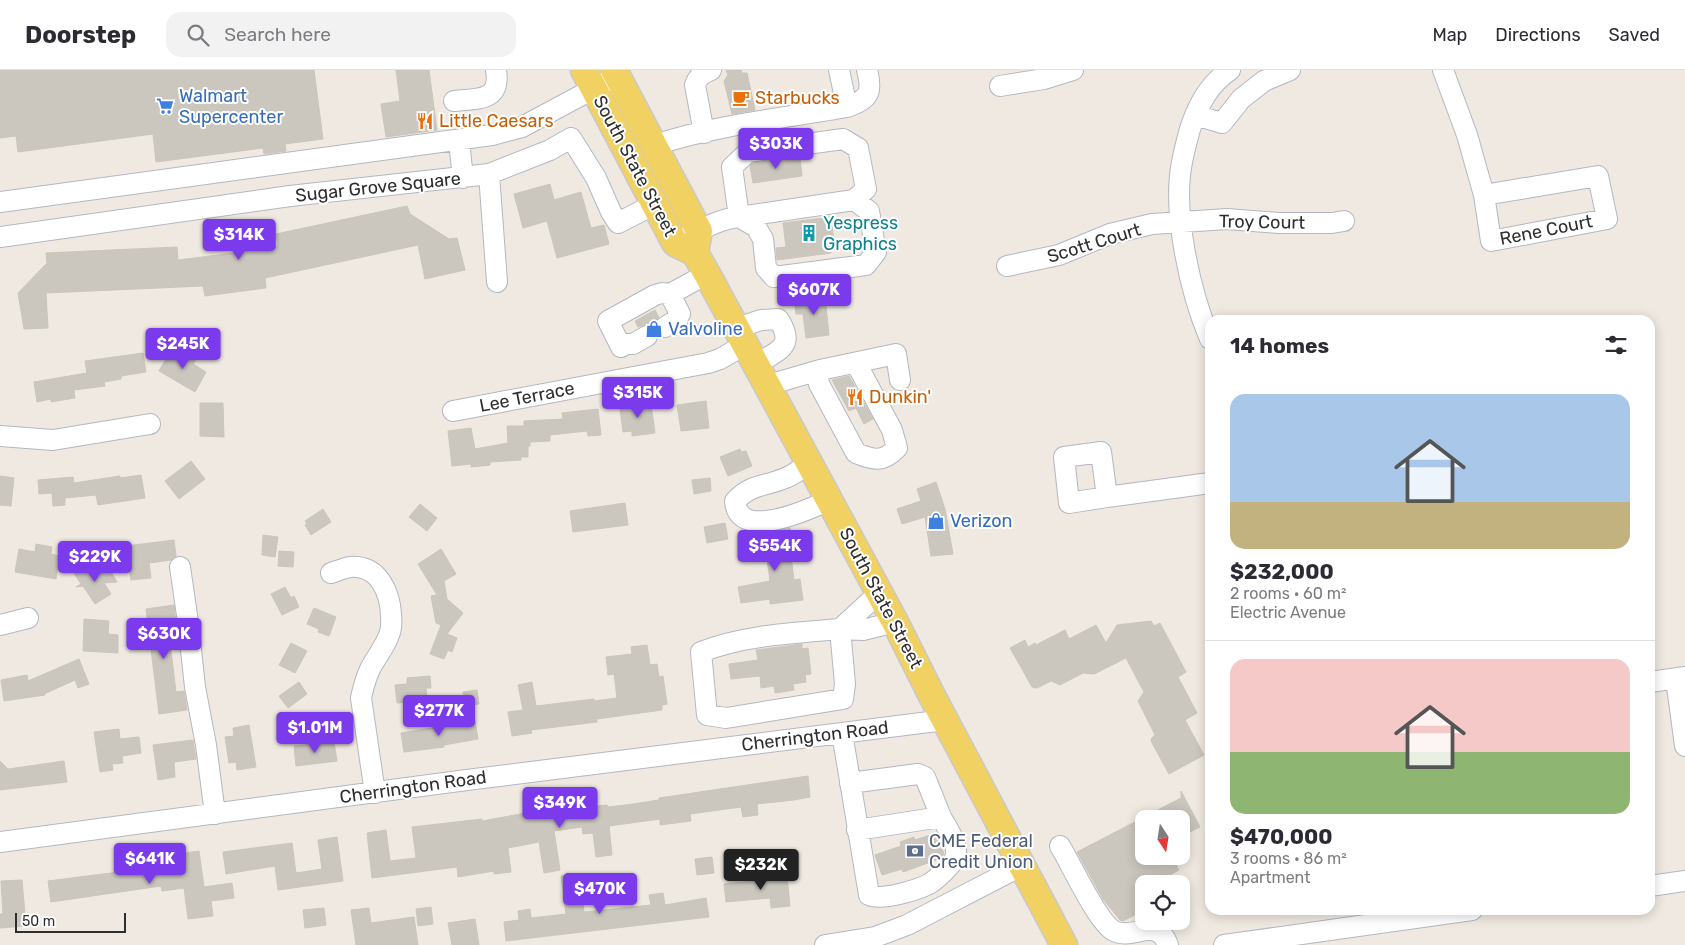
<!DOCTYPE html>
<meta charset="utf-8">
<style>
body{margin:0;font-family:Rubik,sans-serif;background:#f2f2f3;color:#2b2b33;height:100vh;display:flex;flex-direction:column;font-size:19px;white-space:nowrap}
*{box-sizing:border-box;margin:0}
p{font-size:16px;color:#7c7c81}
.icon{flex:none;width:28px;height:28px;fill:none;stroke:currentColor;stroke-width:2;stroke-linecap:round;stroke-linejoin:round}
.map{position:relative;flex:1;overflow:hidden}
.side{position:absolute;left:1205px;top:245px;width:450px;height:600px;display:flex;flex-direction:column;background:#fff;border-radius:15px;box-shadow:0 2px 12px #0003}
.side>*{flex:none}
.needle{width:32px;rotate:168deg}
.fabs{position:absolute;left:1135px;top:740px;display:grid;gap:10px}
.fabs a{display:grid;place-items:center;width:55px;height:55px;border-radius:10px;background:#fff;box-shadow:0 2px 12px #0003;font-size:25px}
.scale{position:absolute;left:15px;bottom:12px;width:111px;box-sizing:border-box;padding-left:5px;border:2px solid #2e2e2e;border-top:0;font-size:14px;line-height:18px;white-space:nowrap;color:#2e2e2e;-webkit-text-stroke:4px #fff;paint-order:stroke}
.price{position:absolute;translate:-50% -42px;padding:0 11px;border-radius:5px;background:#7c3aed;color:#fff;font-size:16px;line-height:32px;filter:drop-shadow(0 1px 2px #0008)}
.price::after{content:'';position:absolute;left:50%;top:30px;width:15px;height:11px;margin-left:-8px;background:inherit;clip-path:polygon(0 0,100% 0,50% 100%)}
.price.current{background:#222;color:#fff}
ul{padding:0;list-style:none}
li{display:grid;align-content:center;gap:10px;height:265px;padding:0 25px}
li+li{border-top:1px solid #e1e1e2}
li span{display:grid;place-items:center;height:155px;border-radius:15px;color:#555}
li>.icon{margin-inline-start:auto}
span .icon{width:90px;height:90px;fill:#fffc;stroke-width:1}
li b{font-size:21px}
h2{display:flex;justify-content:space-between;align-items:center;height:60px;padding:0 25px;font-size:21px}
header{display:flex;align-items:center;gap:30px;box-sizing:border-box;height:70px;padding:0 25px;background:#fff;border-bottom:1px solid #e1e1e2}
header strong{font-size:24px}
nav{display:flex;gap:28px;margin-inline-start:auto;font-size:18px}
.search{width:350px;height:45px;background:#f2f2f3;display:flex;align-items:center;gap:12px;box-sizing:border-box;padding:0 18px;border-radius:15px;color:#7c7c81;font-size:19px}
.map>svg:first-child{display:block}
.building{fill:#cbc7bf;stroke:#cbc5ba}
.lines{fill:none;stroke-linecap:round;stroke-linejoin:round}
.minor-casing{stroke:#b4b7c1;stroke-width:22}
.major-casing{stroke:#c9c9c9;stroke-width:29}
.minor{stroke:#fff;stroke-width:20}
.major{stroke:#f2d163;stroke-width:26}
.labels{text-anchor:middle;stroke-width:4;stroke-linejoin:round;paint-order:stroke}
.shop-label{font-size:18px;fill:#366cbe;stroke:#fff;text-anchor:start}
.food-label{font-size:18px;fill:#c56008;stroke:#fff;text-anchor:start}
.street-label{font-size:18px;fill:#2e2e2e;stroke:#fff}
.culture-label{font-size:18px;fill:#0d838f;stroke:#fff;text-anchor:start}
.service-label{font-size:18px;fill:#4e5e75;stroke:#fff;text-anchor:start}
</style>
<header>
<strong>Doorstep</strong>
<div class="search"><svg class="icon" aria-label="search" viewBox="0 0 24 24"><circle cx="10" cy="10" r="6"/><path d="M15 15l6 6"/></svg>Search here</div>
<nav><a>Map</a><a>Directions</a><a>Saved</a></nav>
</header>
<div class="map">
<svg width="1685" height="875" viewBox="0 0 1685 875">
<rect width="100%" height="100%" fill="#efe9e1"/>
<path class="building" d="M0 0H314L323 69 285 74 286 81 264 84 263 78 156 92 153 64 18 82 16 66 0 68Z
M396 0H429L437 60 386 67 381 34 400 31Z
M726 0H741L742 3H747L755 40 732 44 724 11 728 5Z
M800 87 802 106 753 113 750 96 753 93Z
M550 114 554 130 581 122 591 158 604 155 609 174 557 188 547 151 523 158 514 124Z
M407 136 410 144 449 169 457 168 465 200 425 209 418 175 265 208 266 218 205 226 203 216 46 223 48 258 24 259 18 223 47 193 46 183 177 177 178 190 234 183 278 176 276 164Z
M831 147 834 172H829L831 183 777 190 776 178 786 177 783 153Z
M825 226 829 265 806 268 803 244H796L794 230Z
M655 240 659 247 655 251 653 256 647 254 638 257 635 251Z
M171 280 179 285 182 280 197 288 193 294 206 302 195 322 159 301Z
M143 283 146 302 121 306V309L104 312 105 316 74 320 75 328 51 332V329L37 332 34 312 87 303 85 291Z
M849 306 873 349 864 354 856 338 849 341 832 310Z
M644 330 645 335 651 334 655 363 632 366V361L623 362 620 339 629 337V332Z
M706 331 709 358 681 361 677 335Z
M200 333H223L224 367 200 366Z
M598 339 601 365 588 366 587 361 550 365V371L530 372V376H528V387H521V390L490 392V395L471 397V394L452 396 448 361 471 358 475 379 508 373 507 356H524V351L563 349 562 343Z
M740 379 741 382 746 381 752 396 728 406 720 387Z
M191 391 205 409 179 429 165 411Z
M141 405 145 428 98 435 96 425 65 428V435L53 436 52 423 39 424 38 410 73 407 74 413 120 406V408Z
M0 406 14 408 11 436 0 435Z
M710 408 711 421 694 424 692 410Z
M936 412 945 439 953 484 931 486 925 447 902 454 897 439 921 431 917 419Z
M625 433 628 455 573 462 570 441Z
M420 434 437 448 427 461 409 447Z
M323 439 331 452 311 465 305 455 307 454 305 451Z
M725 453 728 469 707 473 704 457Z
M790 458 792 470 789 471 794 510 800 509 803 530 770 534V529L741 533 738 517 770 511 765 474 761 475 759 463 777 461Z
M263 465 278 467 275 487 262 485Z
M174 470 176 486 171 490 149 493 151 508 131 510 126 476Z
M36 474 52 477 51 484 59 486 56 509 15 502 19 479 35 482Z
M441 479 456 504 444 511 447 529 463 543 447 564 457 568 452 582 448 580 444 589 430 584 441 555 436 553 431 526 437 525 418 494Z
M279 481 294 482 293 497 278 496Z
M87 495 94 506 108 497 117 512 104 513 111 524 95 534 83 516 76 517 81 514 74 503Z
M285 517 291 528 294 526 299 537 282 545 271 524Z
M174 535 176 555 168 556 176 622 184 621 187 640 159 644 146 539Z
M314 538 336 547 329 566 318 562 319 559 307 554Z
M84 549 109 551 108 564 118 565V583L83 581Z
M1151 551 1154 556 1160 553 1186 602 1178 607 1197 643 1185 650 1204 685 1169 704 1152 673 1151 669 1155 665 1138 631 1144 622 1126 588 1094 604 1083 603 1060 615 1051 611 1037 618 1032 617 1010 578 1025 570 1028 577 1035 573 1036 575 1065 560 1069 569 1096 555 1106 573 1117 555Z
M291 573 307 581 295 603 279 595Z
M802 574V579L808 578 811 604 805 605 806 612 793 614 794 620 775 623 774 616 761 618 760 606 731 609 729 594 758 590 756 580Z
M647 575 650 595 657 594 659 607 663 606 667 634 662 635V640L597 649V652L531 660 532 663 512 666 508 642 523 640 518 615 532 612 536 636 594 629V631L617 628 614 604 608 605 606 587 632 584 631 577Z
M79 589 89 614 78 618 75 610 44 624 45 625 4 631 1 610 27 605 28 611Z
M430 606 431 618H426L427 630 397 633 395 615 407 614V608Z
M299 612 307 624 288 638 279 626Z
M477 620 479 634 465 636 463 622Z
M475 651 478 669 444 675V677L404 682 401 663Z
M249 655 256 697 237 700 236 692 229 693 225 667 234 666 233 658Z
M119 659 120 669 139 667 141 683 122 686 123 693 112 694 113 700 100 702 94 662Z
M193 670 196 689 174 692 175 707 158 710 153 675Z
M334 672 337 691 296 696 294 676Z
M0 691 8 699 64 691 67 712 0 720Z
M808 706 810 727 794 730 757 734 758 745 743 747 741 737 690 744 691 751 660 755V749L609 756 612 785 596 787 593 763 583 764 582 757 554 761 560 800 544 803 539 772 508 778 511 802 494 804V801L458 807 457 797 372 808 367 763 386 760 390 791 416 788 412 757 482 749V751L526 743 607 735 608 737 626 735 659 730V728Z
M1181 721 1200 757 1181 766V749H1144V786H1171L1179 800 1153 814H1144V840L1123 851 1120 850 1103 829 1077 782 1181 728Z
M936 763 944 784 939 789 903 802 902 799 882 805 875 785 901 776 900 772 914 767 915 770Z
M337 767 343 811 278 820 275 796 226 804 223 782 292 773 296 803 322 799 318 770Z
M199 781 204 817 232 813 234 828 211 831 213 846 188 849 184 818 162 821 161 816 51 832 48 811 150 798 151 801 179 797 178 784Z
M712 787 714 803 697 805 695 789Z
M579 804 584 842 651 835 649 825 663 823 665 835 706 828 709 847 506 871 504 852 519 850 518 841 530 839 531 848 566 844 561 806Z
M776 804V807L787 806 790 836 771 838 770 828 726 832 724 814 764 810 763 805Z
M22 810 26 856 0 858V844H3L1 811Z
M431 837 433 854 418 856 416 839Z
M324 838 326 855 305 858 303 840Z
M369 838 371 853 414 847 418 875H356L351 840Z
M475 849 479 875H452L448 853Z"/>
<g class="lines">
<g class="minor-casing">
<path id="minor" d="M839 0 847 37
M1443 0 1467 65 1484 125
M1000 16 1044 9 1073 0
M454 31C478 28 501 32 496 0
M1195 45 1222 53 1241 29 1264 11 1290 0
M704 63 695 15C698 6 702 4 711 0
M459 71 463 108
M655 75C716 55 784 48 847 37 869 29 873 23 867 0
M489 104 497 212
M1598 106 1607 149 1491 171 1484 125Z
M0 132 492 65 522 57 606 12
M0 167 290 126 489 104 550 80 571 68 596 108 611 142 618 153 655 134
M687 167C704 158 720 149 739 147L854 130 866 119 858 78 843 69 748 82 732 97 739 147 756 157 763 169 766 198 774 207 866 195 876 182 869 141 854 130
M1007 196 1059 185 1110 164 1152 154 1227 149 1279 153H1332L1344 151
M665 257 678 249V245L680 244 670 224
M737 258 761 250 778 249C781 252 782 255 784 260 792 279 770 285 756 294
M647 266 633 274H626L621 277 608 251 655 225 662 223 670 224 707 204
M1210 269C1190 222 1172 142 1182 92 1184 81 1187 70 1190 59 1198 35 1209 14 1230 0
M817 301 819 314 856 383C873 390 883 393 897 378L892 360 856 293
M768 315 820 300 896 284 900 310
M453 341 708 293 720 289 746 274
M0 366 53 370 150 354
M1101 382 1107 427 1069 433 1064 387Z
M809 394C801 398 794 405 785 408 765 417 752 413 735 431 738 472 808 440 829 430
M1107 427 1210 413
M180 497 188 552 195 617 206 675 215 744
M331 503C337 501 344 498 350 497 374 495 386 514 390 535 391 544 393 556 389 565 385 577 376 587 370 599 366 608 363 618 361 628L375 723
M879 523 840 559 863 560 895 552
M0 555 28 548
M840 559 845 614 843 629 726 648 707 645 701 582C745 565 794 563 840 559Z
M1676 609 1685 676
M1650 612 1685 607
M842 663 869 825C882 831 917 820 929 814 936 810 954 793 956 786 958 772 947 758 941 747
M850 713 918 704 925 707 941 747 857 760
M0 772 459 711 945 650
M1060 776C1071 794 1098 853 1114 861 1133 871 1157 845 1168 875
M1650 816 1685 811
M825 875 875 867 907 855 1023 795
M1224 875 1472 840"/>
</g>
<g class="major-casing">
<path id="major" d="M584 0 675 173 695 183 707 204 895 552 931 624 1064 875
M614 0 699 161 695 183"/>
</g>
<use href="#minor" class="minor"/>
<use href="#major" class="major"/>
</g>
<defs>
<g id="cafe-bare" transform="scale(1.35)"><path d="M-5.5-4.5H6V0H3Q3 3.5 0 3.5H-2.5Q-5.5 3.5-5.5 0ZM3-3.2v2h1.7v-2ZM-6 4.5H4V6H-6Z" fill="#e8710a" stroke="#fff" stroke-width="2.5" paint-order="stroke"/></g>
<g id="supermarket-bare" transform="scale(1.35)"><path d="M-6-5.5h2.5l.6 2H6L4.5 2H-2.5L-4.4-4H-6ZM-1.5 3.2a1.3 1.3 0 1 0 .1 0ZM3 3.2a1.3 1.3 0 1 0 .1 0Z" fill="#3f7fe0" stroke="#fff" stroke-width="2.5" paint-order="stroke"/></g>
<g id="restaurant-bare" transform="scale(1.35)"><path d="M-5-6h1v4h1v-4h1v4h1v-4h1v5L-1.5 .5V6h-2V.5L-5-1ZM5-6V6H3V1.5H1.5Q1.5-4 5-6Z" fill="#e8710a" stroke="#fff" stroke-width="2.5" paint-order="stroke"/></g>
<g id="building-bare" transform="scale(1.35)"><path d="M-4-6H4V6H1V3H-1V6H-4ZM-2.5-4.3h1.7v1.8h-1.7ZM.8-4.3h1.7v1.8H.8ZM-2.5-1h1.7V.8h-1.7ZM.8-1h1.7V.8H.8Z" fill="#0f9aa8" stroke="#fff" stroke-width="2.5" paint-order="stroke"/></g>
<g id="shop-bare" transform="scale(1.35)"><path d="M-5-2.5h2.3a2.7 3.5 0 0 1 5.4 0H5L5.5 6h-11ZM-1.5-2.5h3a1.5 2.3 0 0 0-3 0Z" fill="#3f7fe0" stroke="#fff" stroke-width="2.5" paint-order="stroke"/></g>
<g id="bank-bare" transform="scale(1.35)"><path d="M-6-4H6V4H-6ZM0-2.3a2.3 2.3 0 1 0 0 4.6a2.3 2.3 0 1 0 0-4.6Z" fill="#5c6f8a" stroke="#fff" stroke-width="2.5" paint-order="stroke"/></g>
</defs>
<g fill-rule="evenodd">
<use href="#cafe-bare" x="741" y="28"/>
<use href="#supermarket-bare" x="165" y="36"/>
<use href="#restaurant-bare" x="425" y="51"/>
<use href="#building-bare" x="809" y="163"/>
<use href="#shop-bare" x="654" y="259"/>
<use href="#restaurant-bare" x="855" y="327"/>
<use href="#shop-bare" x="936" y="451"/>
<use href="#bank-bare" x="915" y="781"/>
</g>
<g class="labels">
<g class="shop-label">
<text x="179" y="32">Walmart<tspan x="179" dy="21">Supercenter</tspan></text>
<text x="668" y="265">Valvoline</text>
<text x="950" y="457">Verizon</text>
</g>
<g class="food-label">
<text x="755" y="34">Starbucks</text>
<text x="439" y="57">Little Caesars</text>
<text x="869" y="333">Dunkin'</text>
</g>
<g class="street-label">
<text transform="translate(635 96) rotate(62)" y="6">South State Street</text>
<text transform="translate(378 117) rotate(-6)" y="6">Sugar Grove Square</text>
<text transform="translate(1262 152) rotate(1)" y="6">Troy Court</text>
<text transform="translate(1546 160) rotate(-11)" y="6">Rene Court</text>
<text transform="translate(1094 173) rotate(-17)" y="6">Scott Court</text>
<text transform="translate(527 327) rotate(-11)" y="6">Lee Terrace</text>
<text transform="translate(881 528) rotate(62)" y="6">South State Street</text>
<text transform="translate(815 666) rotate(-7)" y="6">Cherrington Road</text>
<text transform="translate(413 717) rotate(-8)" y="6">Cherrington Road</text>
</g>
<g class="culture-label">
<text x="823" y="159">Yespress<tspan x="823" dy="21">Graphics</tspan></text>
</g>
<g class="service-label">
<text x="929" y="777">CME Federal<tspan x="929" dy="21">Credit Union</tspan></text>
</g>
</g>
</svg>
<div class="fabs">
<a><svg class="needle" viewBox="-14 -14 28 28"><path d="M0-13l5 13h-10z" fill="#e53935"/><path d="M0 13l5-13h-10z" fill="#7c7c81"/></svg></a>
<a><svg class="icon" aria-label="locate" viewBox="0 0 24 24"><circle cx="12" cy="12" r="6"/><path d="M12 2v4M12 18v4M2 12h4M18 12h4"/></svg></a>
</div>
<div class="scale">50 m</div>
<b class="price" style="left:776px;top:100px">$303K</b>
<b class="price" style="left:239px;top:191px">$314K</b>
<b class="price" style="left:814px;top:246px">$607K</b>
<b class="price" style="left:183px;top:300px">$245K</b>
<b class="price" style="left:638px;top:349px">$315K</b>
<b class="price" style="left:775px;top:502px">$554K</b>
<b class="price" style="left:95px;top:513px">$229K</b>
<b class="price" style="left:164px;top:590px">$630K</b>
<b class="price" style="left:439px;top:667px">$277K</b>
<b class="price" style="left:315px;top:684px">$1.01M</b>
<b class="price" style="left:560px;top:759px">$349K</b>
<b class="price" style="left:150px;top:815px">$641K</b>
<b class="price current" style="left:761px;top:821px">$232K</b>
<b class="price" style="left:600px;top:845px">$470K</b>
<section class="side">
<h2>14 homes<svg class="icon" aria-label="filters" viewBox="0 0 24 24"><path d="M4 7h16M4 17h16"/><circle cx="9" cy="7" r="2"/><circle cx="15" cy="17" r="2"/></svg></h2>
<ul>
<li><span style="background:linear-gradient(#a9c7e8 70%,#c2b280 0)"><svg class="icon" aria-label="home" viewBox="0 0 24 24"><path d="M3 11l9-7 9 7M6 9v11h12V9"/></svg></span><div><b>$232,000</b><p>2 rooms · 60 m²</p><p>Electric Avenue</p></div></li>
<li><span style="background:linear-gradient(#f6c9c9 60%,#8fb573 0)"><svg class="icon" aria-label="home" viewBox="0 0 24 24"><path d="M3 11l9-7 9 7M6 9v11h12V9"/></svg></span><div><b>$470,000</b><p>3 rooms · 86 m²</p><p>Apartment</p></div></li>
</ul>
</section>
</div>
